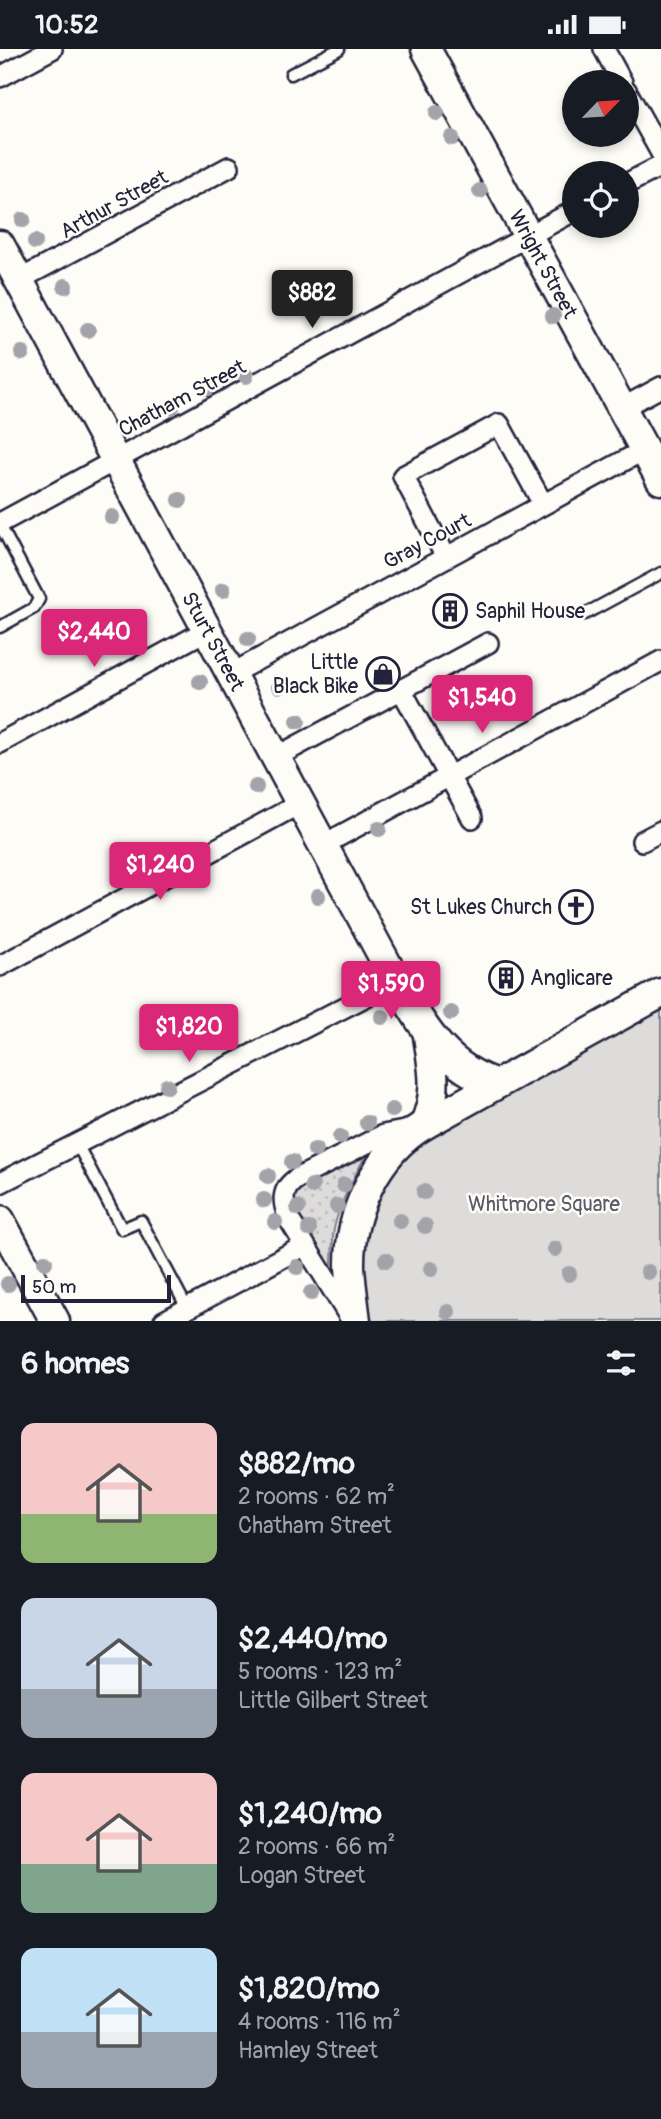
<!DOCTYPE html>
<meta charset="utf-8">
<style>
body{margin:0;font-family:Pangolin,sans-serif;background:#20242c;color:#f1f3f6;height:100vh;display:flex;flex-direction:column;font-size:26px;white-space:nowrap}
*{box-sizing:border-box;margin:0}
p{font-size:23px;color:#9ea1a6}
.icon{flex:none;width:38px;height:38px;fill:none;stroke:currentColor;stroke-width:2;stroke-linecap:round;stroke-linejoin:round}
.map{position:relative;height:1272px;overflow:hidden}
.drawer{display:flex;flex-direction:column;background:#171b24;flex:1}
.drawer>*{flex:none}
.needle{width:46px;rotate:65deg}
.fabs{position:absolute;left:562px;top:21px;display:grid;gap:14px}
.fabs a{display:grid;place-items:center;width:77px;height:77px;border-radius:50%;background:#171b24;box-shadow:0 4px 10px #0003;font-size:35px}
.scale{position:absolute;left:21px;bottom:18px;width:150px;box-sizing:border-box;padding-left:7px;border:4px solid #22223b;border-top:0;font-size:19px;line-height:24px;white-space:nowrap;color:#22223b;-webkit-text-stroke:5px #fdfcf7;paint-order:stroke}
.price{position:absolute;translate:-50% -60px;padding:0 16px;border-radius:7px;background:#db2777;color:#fff;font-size:23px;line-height:46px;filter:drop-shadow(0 2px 4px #0008)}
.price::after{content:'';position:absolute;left:50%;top:42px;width:21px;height:16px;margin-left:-10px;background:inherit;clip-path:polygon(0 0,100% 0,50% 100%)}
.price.current{background:#222;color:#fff}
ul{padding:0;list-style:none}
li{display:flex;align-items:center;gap:21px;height:175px;padding:0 21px}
li span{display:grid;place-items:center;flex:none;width:196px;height:140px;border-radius:14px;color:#555}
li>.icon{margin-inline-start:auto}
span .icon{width:84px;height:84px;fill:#fffc;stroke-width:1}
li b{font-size:30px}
h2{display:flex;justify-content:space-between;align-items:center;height:84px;padding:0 21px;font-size:30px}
.status{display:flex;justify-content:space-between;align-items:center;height:49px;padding:0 35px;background:#171b24;direction:ltr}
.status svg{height:19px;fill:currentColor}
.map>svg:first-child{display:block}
.grass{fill:url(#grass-dots);stroke:#807f8b;stroke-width:2}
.park{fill:#dddcdb;stroke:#807f8b;stroke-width:2}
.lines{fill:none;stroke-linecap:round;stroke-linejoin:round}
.lane-casing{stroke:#22223b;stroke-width:15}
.street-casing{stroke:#22223b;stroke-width:24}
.secondary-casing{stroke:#22223b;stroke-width:33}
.lane{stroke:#fdfcf7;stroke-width:10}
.street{stroke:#fdfcf7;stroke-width:19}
.secondary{stroke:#fdfcf7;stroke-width:28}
.tree{fill:#a3a3aa}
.labels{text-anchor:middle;stroke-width:5;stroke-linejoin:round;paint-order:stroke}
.street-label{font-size:21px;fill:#22223b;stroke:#fdfcf7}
.poi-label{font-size:21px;fill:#22223b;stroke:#fdfcf7;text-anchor:start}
.park-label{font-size:21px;fill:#5a5a6b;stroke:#fdfcf7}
</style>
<div class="status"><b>10:52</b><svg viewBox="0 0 49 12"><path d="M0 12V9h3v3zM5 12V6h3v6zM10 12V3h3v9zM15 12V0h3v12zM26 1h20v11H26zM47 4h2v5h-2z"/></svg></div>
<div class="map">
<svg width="661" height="1272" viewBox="0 0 661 1272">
<defs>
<pattern id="grass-dots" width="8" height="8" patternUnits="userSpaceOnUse" patternTransform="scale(1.75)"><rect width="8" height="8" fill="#dddcdb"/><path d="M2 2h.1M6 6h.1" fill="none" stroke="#bdbcbd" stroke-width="1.8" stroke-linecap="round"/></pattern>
</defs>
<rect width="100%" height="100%" fill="#fdfcf7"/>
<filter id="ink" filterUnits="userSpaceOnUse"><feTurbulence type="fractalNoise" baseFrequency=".0143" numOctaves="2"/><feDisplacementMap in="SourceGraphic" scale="14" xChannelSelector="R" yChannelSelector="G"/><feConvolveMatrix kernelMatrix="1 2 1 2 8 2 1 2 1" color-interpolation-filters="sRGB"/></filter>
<g filter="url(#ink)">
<path class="grass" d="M367 1104C354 1129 340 1152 334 1180 332 1194 333 1210 331 1224L294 1159 293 1150 297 1141Z"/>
<path class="park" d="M661 958V1272H369L363 1236 364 1187 383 1134 414 1097Z"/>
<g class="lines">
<g class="lane-casing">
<path id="lane" d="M291 25 339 0
M0 476 39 550 34 559 0 578
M585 565 661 524
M77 1095 122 1180 141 1172 187 1259"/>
</g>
<g class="street-casing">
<path id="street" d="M604 0 622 33
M0 28 52 0
M626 41 661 104
M626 135 661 117
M19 231 229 118
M622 359 661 338
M0 474 574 162
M446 508 403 427 499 375 543 455
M231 625 644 401
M401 640 472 769
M0 694 207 581
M276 708 488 594
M642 792 661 782
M323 796 661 612
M0 917 301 754
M0 1134 396 932
M164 1272 304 1197
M352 1272 290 1172C282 1154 280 1140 298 1129L383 1086 415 1080"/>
</g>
<g class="secondary-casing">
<g id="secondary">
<path id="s1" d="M426 0 661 431"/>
<path id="s2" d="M0 196 396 932C423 977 444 1018 497 1035"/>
<path d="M424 1076C439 1043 433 1021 428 987"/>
<path d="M0 1171 55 1272"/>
<path d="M356 1272C354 1254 351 1236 350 1218 349 1164 376 1104 424 1076L661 944"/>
</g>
</g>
<use href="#lane" class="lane"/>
<use href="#street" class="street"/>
<use href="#secondary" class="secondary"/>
</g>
<g class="tree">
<circle cx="437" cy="64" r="8"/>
<circle cx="452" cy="89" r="8"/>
<circle cx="480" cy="142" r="8"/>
<circle cx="23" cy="171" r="8"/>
<circle cx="35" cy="193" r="8"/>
<circle cx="65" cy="237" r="8"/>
<circle cx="553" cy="267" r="8"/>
<circle cx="88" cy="281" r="8"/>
<circle cx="22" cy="304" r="8"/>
<circle cx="246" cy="327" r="8"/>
<circle cx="207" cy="339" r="8"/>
<circle cx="172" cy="358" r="8"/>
<circle cx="180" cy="451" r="8"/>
<circle cx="112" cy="468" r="8"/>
<circle cx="223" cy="541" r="8"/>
<circle cx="248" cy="590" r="8"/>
<circle cx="200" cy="633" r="8"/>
<circle cx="279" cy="637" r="8"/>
<circle cx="298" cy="672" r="8"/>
<circle cx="256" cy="738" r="8"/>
<circle cx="379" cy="780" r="8"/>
<circle cx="318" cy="847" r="8"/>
<circle cx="451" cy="964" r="8"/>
<circle cx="382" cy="968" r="8"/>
<circle cx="167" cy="1037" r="8"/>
<circle cx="392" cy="1061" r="8"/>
<circle cx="367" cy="1074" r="8"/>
<circle cx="340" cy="1088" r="8"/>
<circle cx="315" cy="1101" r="8"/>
<circle cx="292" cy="1113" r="8"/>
<circle cx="268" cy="1127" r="8"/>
<circle cx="344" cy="1136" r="8"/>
<circle cx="312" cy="1137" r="8"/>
<circle cx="424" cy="1143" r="8"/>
<circle cx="264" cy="1151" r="8"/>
<circle cx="337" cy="1157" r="8"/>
<circle cx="298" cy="1159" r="8"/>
<circle cx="400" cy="1172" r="8"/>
<circle cx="275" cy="1173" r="8"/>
<circle cx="425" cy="1177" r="8"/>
<circle cx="309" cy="1180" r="8"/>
<circle cx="555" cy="1200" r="8"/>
<circle cx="386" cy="1211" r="8"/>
<circle cx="45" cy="1213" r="8"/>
<circle cx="297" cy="1218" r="8"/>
<circle cx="431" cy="1220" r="8"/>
<circle cx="648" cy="1223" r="8"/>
<circle cx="569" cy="1225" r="8"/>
<circle cx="8" cy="1235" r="8"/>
<circle cx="311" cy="1244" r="8"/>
<circle cx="448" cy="1263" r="8"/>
</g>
</g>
<defs>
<g id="building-ring" transform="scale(1.75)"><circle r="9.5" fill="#fdfcf7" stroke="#22223b" stroke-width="1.5"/><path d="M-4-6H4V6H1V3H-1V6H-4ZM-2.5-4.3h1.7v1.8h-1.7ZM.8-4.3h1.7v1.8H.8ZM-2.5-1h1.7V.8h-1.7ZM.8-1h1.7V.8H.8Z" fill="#22223b"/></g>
<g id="shop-ring" transform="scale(1.75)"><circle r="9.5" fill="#fdfcf7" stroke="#22223b" stroke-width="1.5"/><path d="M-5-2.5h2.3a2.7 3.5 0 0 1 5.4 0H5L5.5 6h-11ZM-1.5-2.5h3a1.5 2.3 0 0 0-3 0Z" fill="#22223b"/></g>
<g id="church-ring" transform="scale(1.75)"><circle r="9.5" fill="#fdfcf7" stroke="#22223b" stroke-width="1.5"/><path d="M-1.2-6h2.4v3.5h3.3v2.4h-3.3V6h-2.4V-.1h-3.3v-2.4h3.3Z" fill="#22223b"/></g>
</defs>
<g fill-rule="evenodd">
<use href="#building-ring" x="450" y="562"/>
<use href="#shop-ring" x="383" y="625"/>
<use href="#church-ring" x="576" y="858"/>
<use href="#building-ring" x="506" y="929"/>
</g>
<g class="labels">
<g class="street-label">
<text transform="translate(114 155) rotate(-29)" y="7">Arthur Street</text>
<text dy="7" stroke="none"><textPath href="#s1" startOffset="245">Wright Street</textPath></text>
<text transform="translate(182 349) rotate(-28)" y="7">Chatham Street</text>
<text transform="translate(427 492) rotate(-28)" y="7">Gray Court</text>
<text dy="7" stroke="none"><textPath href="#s2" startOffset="450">Sturt Street</textPath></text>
</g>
<g class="poi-label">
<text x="475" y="569">Saphil House</text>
<text x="358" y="620" text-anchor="end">Little<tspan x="358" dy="24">Black Bike</tspan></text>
<text x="552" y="865" text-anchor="end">St Lukes Church</text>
<text x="530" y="936">Anglicare</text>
</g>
<g class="park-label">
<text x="544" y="1162">Whitmore Square</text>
</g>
</g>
</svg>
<div class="fabs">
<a><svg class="needle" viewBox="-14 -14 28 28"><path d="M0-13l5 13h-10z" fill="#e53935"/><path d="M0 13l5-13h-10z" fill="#9ea1a6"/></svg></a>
<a><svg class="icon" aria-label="locate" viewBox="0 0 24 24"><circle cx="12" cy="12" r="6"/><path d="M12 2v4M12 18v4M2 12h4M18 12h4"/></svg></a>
</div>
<div class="scale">50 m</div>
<b class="price current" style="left:312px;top:281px">$882</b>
<b class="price" style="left:94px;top:620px">$2,440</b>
<b class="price" style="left:482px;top:686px">$1,540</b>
<b class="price" style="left:160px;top:853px">$1,240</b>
<b class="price" style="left:391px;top:972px">$1,590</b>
<b class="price" style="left:189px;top:1015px">$1,820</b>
</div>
<section class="drawer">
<h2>6 homes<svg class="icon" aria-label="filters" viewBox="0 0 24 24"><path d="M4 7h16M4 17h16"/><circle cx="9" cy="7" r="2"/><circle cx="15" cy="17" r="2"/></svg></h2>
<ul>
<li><span style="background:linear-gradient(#f6c9c9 65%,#8fb573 0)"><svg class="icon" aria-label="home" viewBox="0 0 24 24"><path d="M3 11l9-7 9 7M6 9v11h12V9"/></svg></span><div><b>$882/mo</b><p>2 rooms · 62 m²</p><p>Chatham Street</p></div></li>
<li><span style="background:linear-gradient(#c9d6e8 65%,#9aa5b1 0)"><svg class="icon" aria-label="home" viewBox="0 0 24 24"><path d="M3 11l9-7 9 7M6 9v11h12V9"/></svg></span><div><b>$2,440/mo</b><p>5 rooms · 123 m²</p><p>Little Gilbert Street</p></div></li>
<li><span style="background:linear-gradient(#f6c9c9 65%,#7fa58c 0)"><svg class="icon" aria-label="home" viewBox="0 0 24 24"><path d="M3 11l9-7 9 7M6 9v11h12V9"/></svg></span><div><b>$1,240/mo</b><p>2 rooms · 66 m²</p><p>Logan Street</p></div></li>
<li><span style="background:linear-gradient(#bfe0f5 60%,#9aa5b1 0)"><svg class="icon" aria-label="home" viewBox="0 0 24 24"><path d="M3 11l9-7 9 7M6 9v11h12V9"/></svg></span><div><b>$1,820/mo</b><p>4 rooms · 116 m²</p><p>Hamley Street</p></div></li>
</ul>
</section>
